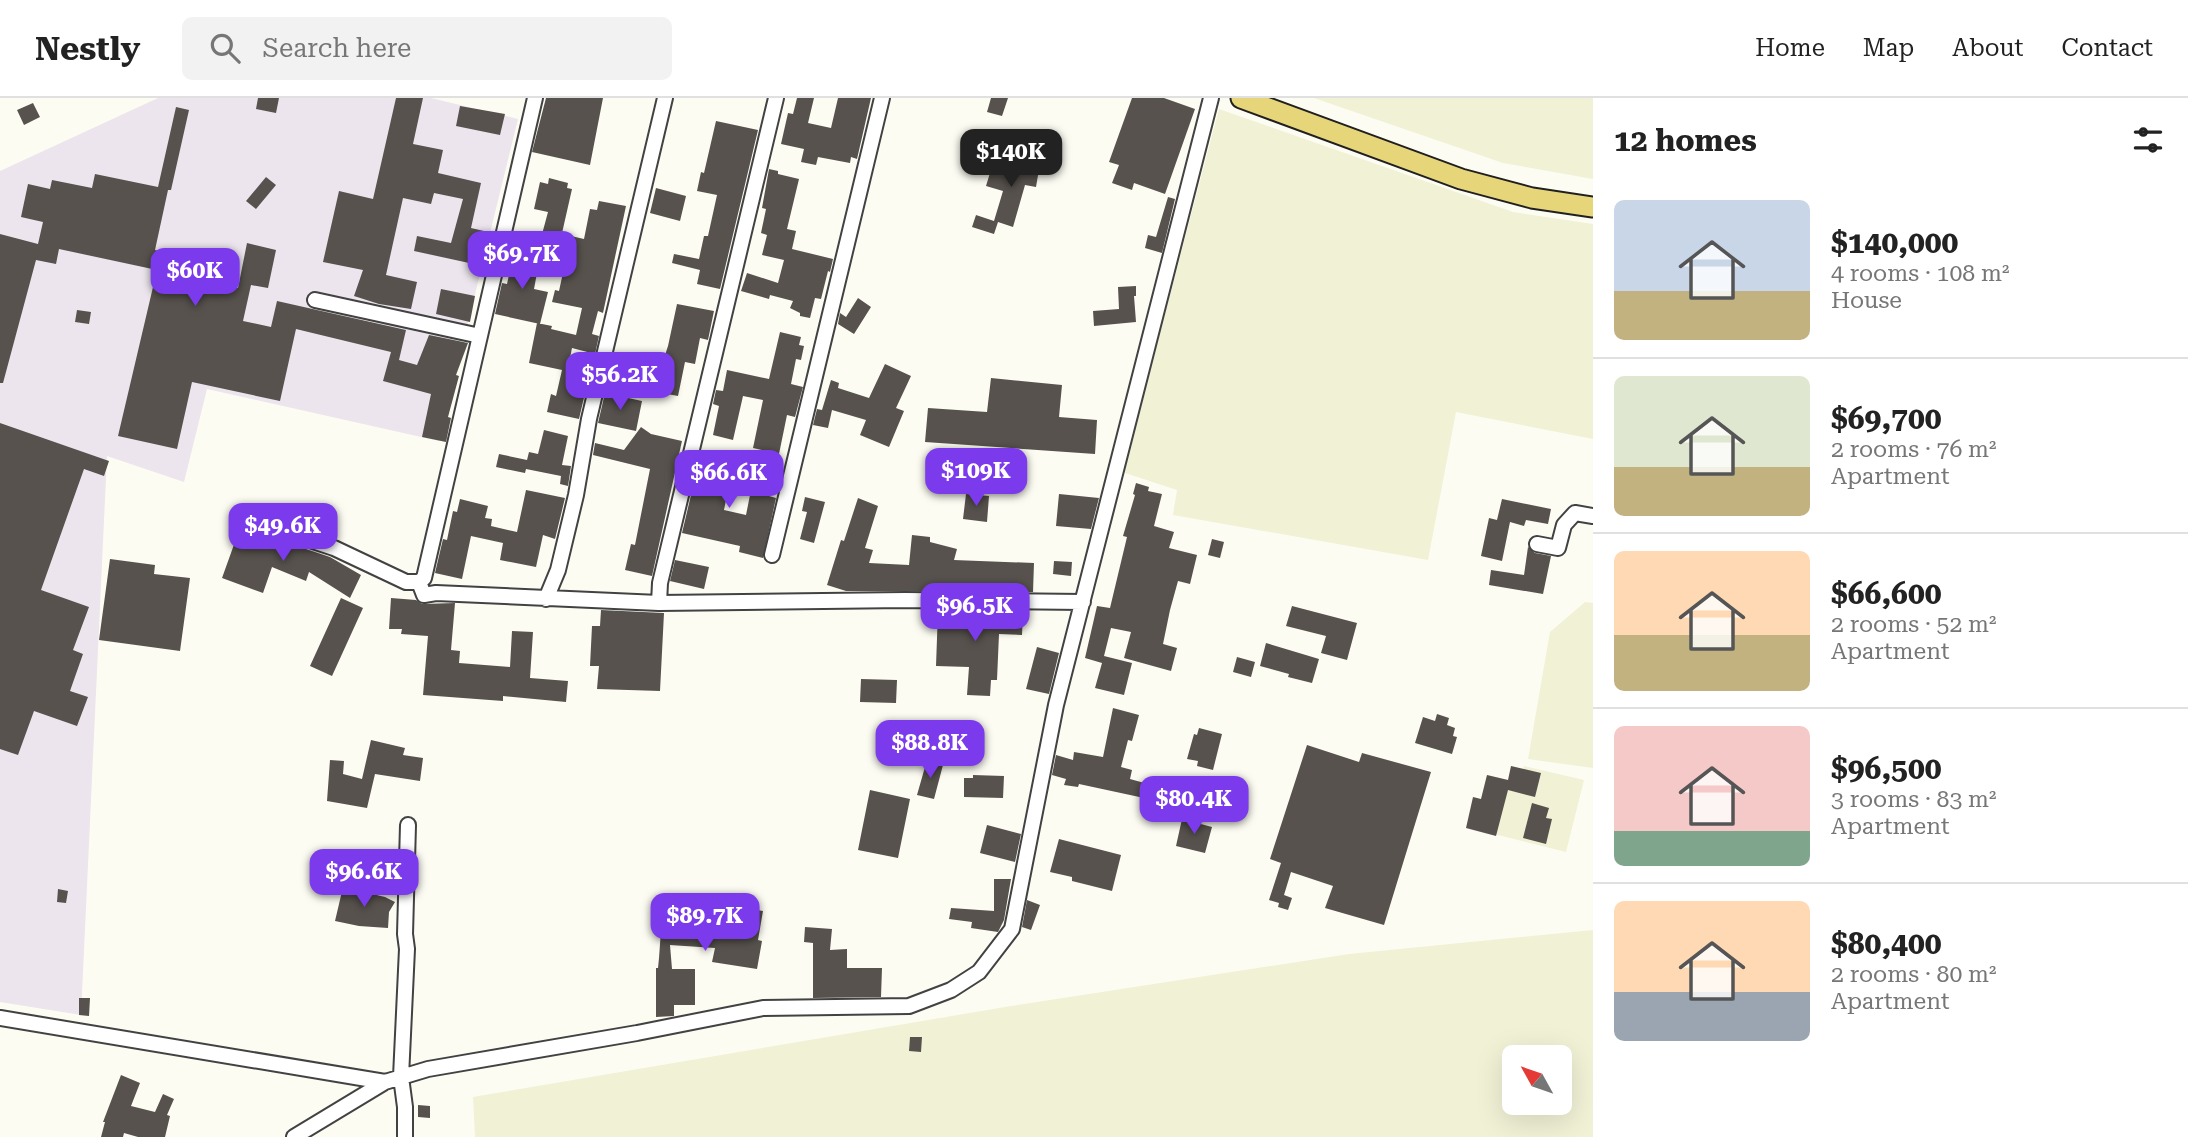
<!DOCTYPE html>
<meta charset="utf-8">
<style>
body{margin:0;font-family:"Roboto Serif",serif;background:#f2f2f2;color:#222;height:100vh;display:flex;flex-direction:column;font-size:26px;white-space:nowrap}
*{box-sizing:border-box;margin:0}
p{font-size:23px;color:#767676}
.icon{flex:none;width:38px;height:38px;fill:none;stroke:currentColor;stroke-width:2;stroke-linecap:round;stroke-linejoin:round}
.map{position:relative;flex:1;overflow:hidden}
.sheet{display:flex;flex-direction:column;background:#fff;width:595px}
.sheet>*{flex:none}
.needle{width:46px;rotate:310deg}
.fabs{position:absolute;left:1502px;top:947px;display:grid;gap:14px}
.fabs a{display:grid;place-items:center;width:70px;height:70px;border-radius:10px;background:#fff;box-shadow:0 7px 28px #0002;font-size:35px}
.price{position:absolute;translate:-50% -60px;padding:0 16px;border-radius:14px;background:#7c3aed;color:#fff;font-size:23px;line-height:46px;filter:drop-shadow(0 2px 4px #0008)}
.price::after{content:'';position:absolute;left:50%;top:42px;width:21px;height:16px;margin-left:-10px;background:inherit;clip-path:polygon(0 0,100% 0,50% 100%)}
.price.current{background:#222;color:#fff}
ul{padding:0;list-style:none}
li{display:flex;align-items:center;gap:21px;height:175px;padding:0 21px}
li+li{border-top:2px solid #e0e0e0}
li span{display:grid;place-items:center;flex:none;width:196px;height:140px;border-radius:10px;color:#555}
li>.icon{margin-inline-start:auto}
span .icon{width:84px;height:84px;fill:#fffc;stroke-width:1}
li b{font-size:30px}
h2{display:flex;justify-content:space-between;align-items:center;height:84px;padding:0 21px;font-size:30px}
header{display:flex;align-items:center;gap:42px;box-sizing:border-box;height:98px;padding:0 35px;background:#fff;border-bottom:2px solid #e0e0e0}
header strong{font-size:33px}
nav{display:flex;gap:38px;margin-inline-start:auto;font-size:24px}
.search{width:490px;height:63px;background:#f2f2f2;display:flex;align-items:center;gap:18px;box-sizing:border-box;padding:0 24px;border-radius:10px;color:#767676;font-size:26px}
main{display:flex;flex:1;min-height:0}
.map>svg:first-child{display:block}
.industrial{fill:#ece5ed}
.farmland{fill:#f1f1d6;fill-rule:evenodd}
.building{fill:#57524d}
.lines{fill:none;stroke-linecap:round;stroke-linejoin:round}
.minor-casing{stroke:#424242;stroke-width:18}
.major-casing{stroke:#202020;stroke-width:23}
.minor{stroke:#fff;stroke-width:14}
.major{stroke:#e7d57a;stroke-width:19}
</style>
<header>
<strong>Nestly</strong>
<div class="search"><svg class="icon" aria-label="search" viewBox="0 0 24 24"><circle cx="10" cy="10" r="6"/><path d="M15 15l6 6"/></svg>Search here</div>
<nav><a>Home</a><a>Map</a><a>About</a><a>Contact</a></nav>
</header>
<main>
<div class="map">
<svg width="1593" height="1039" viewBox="0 0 1593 1039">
<rect width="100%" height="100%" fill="#fdfcf3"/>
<path class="industrial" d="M158 0H431L518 21 439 343 207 291 184 384 107 358 81 917 0 904V73Z"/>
<path class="farmland" d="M1314 0H1593V81L1503 65Z
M1219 11 1513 114 1593 126V341L1456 314 1428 462 1173 417 1177 392 1116 372 1161 231Z
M1585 504 1593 505V670L1528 661 1550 534Z
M1524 668 1584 682 1566 754 1474 731 1487 677 1518 684Z
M1593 832V1039H475L473 999 1011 908 1349 856ZM1514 959H1559V1004H1514Z"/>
<path class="building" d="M258 0H279L276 15 256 11Z
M396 0H423L413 46 443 52 438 75 481 85 471 130 484 133 480 151 486 153 483 168 414 153 417 138 451 145 463 101 434 95 431 106 403 100 386 177 417 184 411 211 379 206 354 198 363 172 323 164 339 93 373 101Z
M546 0H603L590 67 532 54Z
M797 0H814L808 25 831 30 838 0H871L857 61 851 59 850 65 818 59 816 67 801 64 804 51 781 46 788 15 793 16Z
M991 0H1008L1002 18 987 14Z
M1132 0H1164L1195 11 1165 96 1134 85 1132 92 1112 85 1119 67 1109 64Z
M33 5 40 19 24 27 17 12Z
M460 8 505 16 500 37 456 28Z
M176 9 189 12 171 92H168L155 152 218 166 213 184 238 190 247 145 276 152 268 190 251 187 243 223 271 229 277 203 406 232 399 262 417 267 429 237 468 245 456 277 459 278 448 319 451 320 446 344 422 339 431 296 383 283 391 254 296 231 280 303 192 284 177 351 118 338 157 172 59 151 56 166 36 162 3 285H0V136L38 146 43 124 21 119 28 86 50 91 52 82 92 90 95 76 158 89Z
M716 23 758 32 720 191 697 186 700 172 672 165 674 156 699 161 704 138H708L717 97 697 93 701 74 704 75Z
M1022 49 1042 54 1036 89 1025 87 1013 129 998 124 994 136 972 129 976 117 994 123 1003 93 986 88 993 65 1016 72Z
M769 71 778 73V76L799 81 787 131 796 133 792 151 833 161 830 174 828 173 821 201 815 200 810 220 800 218V215L790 210 793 203 770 197 769 201 741 193 747 175 778 185 784 162 762 157 767 137 761 135 766 111 762 110Z
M266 79 276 87 256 111 246 103Z
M549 80 568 85 567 90 572 91 560 144 541 140 548 114 534 111 540 84 548 86Z
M656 90 686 98 680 123 650 115Z
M1168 99 1175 101 1162 155 1145 150 1148 137 1156 139Z
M599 103 626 108 603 215 598 213 592 236 599 238 595 256 572 250 568 270 585 274 582 290 586 291 579 321 547 314 551 296 556 298 562 272 529 265 537 225 552 228 551 231 576 237 582 210 552 204 555 192 559 193 571 138 584 141 590 111 597 112Z
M514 154 540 159 534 191 548 194 540 226 495 216 502 185 507 186Z
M1136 188V198H1134L1136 224 1094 228 1093 213 1119 211 1118 189Z
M441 191 475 198 470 224 436 216Z
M858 200 871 209 854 236 838 226 840 215 846 219Z
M677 206 714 213 708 242 700 240 695 266 685 264 678 298 651 293 657 262 663 263 668 248Z
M77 212 91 214 89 226 75 224Z
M780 234 801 239 799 247 804 248 801 262 796 261 791 286 803 289 795 319 787 317 779 356 753 350 763 302 743 298 733 342 713 337 719 308 713 306 716 292 723 293 727 272 769 281Z
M885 266 911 278 896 310 904 313 889 349 860 337 866 322 832 312 828 330 813 327 817 311 822 312 831 282 839 285 838 290 869 300Z
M991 280 1062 287 1059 319 1097 322 1095 356 925 344 928 310 987 314Z
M605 295 642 303 636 333 598 325Z
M0 325 109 363 104 378 84 371 41 492 89 509 73 552 83 556 70 593 88 599 77 628 34 613 18 657 0 651Z
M641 329 651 336 682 343 652 478 625 472 631 446 635 447 650 371 593 357 595 345 624 352Z
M544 332 568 338 562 367 571 368 568 388 560 386 561 378 526 371 525 375 496 369 499 356 527 362 529 354 538 356Z
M706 361 738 367 734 388 729 387 724 412 746 417 750 397 755 398 760 374 774 377 769 398 776 400 763 460 739 454 740 448 682 435 697 372 703 374Z
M1136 385 1149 389 1148 393 1162 396 1154 428 1174 434 1169 450 1197 457 1190 486 1178 483 1170 512 1163 546 1177 550 1171 573 1124 560 1131 534 1111 530 1104 558 1132 565 1124 597 1095 590 1102 565 1085 560 1097 508 1110 510 1127 439 1123 438 1135 397 1133 396Z
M526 392 565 400 555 441 543 437 536 469 500 462 503 445 471 438 462 481 435 475 443 441 447 442 453 413 457 414 460 401 488 408 485 420 492 421 491 428 517 434Z
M966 396 989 398 987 424 963 421Z
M1059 396 1099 400 1091 431 1056 428Z
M805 399 825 404 814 445 800 441 807 414 802 413Z
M858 400 878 408 865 450 873 452 869 465 909 467 912 437 930 439V444L957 451 954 462 1034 465 1033 494 846 493 827 487 841 442 844 443Z
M1502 401 1551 411 1548 426 1526 422 1524 428 1510 424 1502 463 1481 458 1489 420 1497 422Z
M241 427 258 435 330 459 361 477 350 500 309 474 306 483 272 469 263 495 222 480Z
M1212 441 1224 444 1220 460 1208 457Z
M1528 449 1535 455 1551 458 1543 496 1489 487 1491 472 1524 477Z
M110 461 155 467 154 476 190 480 180 553 99 542Z
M675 462 709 469 704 491 670 483Z
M1054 463 1072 464 1071 478 1053 476Z
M341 500 363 510 332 578 310 568Z
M391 500 416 502 422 506 455 505 451 552 460 553 459 565 510 569 512 533 533 534 530 580 568 583 566 604 503 598V603L423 597 428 538 401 536 402 531H389Z
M1292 508 1357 525 1347 562 1321 555 1326 538 1286 528Z
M601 512 664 515 660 593 597 591 599 568H590L592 528H600Z
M938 512 1023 513 1022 537 999 536 997 582H991L990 598 967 597 969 569 936 568Z
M1266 545 1319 561 1312 585 1288 579 1289 576 1260 568Z
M1037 549 1059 555 1049 596 1026 591Z
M1237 559 1255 564 1251 579 1233 574Z
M861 581 897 582 896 605 860 604Z
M1113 610 1139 617 1132 643 1128 642 1121 669 1132 672 1130 681 1148 686 1144 700 1079 686 1078 689 1064 687 1066 681 1052 677 1056 657 1073 662 1074 654 1103 659Z
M1437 616 1449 620 1447 627 1455 630 1453 638 1457 639 1452 656 1415 645 1423 619 1435 623Z
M1199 630 1222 636 1213 672 1197 668 1198 663 1187 661 1194 636 1197 637Z
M371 642 405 650 403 657 423 660 420 683 375 676 367 710 327 703 330 662 344 663 343 676 362 681Z
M1307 647 1359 664 1362 655 1431 674 1384 827 1325 810 1333 788 1291 774 1284 797 1292 800 1288 812 1278 809 1279 805 1269 802 1281 765 1270 761Z
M927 662 943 667 934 701 917 697Z
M1511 668 1541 675 1535 699 1508 692 1496 738 1466 730 1473 699 1481 701 1487 677 1508 682Z
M973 677 1004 678 1003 700 964 699V680H973Z
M870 692 910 701 898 760 858 752Z
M1532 705 1549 710 1546 720 1552 721 1546 746 1523 740Z
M1182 721 1212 729 1205 755 1176 748Z
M987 727 1021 736 1015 764 980 755Z
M1059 741 1121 757 1112 793 1072 783V779L1050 774Z
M994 781H1011L1004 822 998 834 971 830 972 824 949 821 951 810 994 813Z
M343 789 385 799 395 804 389 814 388 830 359 828 335 823Z
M58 791 68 793 66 805 57 804Z
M1027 802 1040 807 1031 832 1022 829Z
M728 807 763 813 758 842 762 843 757 871 712 864 715 850 670 847 672 871H695V907H674V918L656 919V870H658L659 860 662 818 683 820 682 830 718 833 720 820 726 821Z
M805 829 832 831 830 852 847 851V870H882L881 899 813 900V845L804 844Z
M79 900H90L89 918 79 917Z
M910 939H922L921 954 909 953Z
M121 977 140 985 131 1008 155 1014 163 996 174 1001 167 1017 170 1018 165 1039H138L124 1035 123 1039H101L105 1024H103Z
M418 1007 430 1008V1020L418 1019Z"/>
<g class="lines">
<g class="minor-casing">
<path id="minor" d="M315 202 480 238
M261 426 334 450 406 484H419L424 480 535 0
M1537 446 1558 450 1564 427 1575 415 1593 418
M772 457 882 0
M419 484 424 497 436 495 659 505 905 502 1083 504
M546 501 558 472 576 397 589 321 665 0
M659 505 660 485 776 0
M0 920 385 984
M294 1039 385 984 428 971 637 935 763 910 909 908 951 892 979 874 1012 831 1056 607 1211 0
M405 1039V1009L401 979 407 851 405 836 408 727"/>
</g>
<g class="major-casing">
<path id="major" d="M1241 0 1461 81 1532 100 1593 109"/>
</g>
<use href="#minor" class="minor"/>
<use href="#major" class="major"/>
</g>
</svg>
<div class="fabs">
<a><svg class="needle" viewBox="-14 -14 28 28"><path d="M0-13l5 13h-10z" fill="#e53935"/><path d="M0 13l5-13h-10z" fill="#767676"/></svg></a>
</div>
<b class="price current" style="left:1011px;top:91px">$140K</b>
<b class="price" style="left:522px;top:193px">$69.7K</b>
<b class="price" style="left:195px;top:210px">$60K</b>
<b class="price" style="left:620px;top:314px">$56.2K</b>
<b class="price" style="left:976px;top:410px">$109K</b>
<b class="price" style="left:729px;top:412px">$66.6K</b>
<b class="price" style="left:283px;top:465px">$49.6K</b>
<b class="price" style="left:975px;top:545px">$96.5K</b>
<b class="price" style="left:930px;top:682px">$88.8K</b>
<b class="price" style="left:1194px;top:738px">$80.4K</b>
<b class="price" style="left:364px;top:811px">$96.6K</b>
<b class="price" style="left:705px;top:855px">$89.7K</b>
</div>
<section class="sheet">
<h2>12 homes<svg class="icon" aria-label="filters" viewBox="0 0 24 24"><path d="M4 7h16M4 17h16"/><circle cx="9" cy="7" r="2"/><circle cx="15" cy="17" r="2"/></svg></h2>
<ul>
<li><span style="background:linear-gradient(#c9d6e8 65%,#c2b280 0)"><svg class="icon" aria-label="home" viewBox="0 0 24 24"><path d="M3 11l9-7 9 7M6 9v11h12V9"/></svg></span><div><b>$140,000</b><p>4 rooms · 108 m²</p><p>House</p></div></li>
<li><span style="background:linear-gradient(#dfe7d0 65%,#c2b280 0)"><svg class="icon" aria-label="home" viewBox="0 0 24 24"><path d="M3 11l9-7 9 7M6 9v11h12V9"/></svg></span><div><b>$69,700</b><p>2 rooms · 76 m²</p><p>Apartment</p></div></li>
<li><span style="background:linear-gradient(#ffd9b3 60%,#c2b280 0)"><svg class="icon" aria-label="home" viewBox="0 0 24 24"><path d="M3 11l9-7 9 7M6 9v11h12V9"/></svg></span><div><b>$66,600</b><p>2 rooms · 52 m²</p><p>Apartment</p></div></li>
<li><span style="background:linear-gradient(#f6c9c9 75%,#7fa58c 0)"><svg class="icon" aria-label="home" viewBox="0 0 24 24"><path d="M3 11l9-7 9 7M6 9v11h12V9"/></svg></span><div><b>$96,500</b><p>3 rooms · 83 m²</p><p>Apartment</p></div></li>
<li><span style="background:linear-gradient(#ffd9b3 65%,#9aa5b1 0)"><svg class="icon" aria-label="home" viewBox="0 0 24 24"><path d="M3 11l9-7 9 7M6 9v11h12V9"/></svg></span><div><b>$80,400</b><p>2 rooms · 80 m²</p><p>Apartment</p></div></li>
</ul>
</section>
</main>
